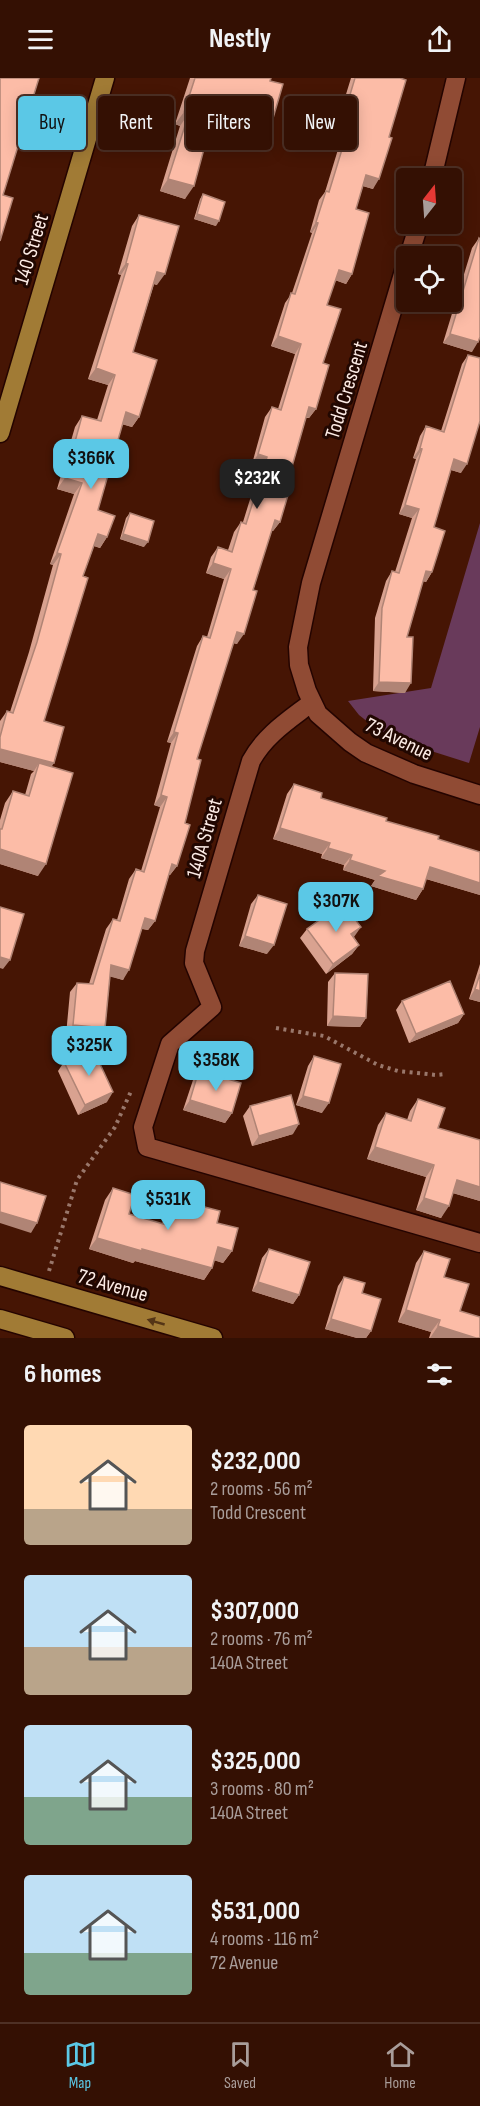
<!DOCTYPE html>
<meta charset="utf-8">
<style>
body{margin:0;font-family:"Sofia Sans Condensed",sans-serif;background:#3c190d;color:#f1f3f6;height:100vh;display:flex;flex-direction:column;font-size:22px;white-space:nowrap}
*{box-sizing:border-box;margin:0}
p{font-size:20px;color:#a99d9a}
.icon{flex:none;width:33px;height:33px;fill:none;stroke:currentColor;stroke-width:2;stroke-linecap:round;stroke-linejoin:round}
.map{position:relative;height:1260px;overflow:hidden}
.drawer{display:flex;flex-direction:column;background:#341003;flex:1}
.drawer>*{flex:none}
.top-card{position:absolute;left:18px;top:18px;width:444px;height:54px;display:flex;gap:12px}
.needle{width:39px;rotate:17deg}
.tools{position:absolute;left:396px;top:90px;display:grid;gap:12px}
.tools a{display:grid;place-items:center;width:66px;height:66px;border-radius:6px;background:#341003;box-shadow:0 3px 15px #0003,0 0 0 2px #4e3025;font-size:30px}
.price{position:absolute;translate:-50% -51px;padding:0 14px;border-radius:12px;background:#5bc8e6;color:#111;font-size:20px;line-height:39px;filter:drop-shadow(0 2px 3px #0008)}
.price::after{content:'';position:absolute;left:50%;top:36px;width:18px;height:14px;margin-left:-9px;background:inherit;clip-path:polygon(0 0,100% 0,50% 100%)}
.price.selected{background:#222;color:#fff}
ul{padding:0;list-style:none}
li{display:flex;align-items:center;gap:18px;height:150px;padding:0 24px}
li span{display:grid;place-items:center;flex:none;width:168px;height:120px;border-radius:6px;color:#555}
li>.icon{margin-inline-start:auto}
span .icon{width:72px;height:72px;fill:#fffc;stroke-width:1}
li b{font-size:26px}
h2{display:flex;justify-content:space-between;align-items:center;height:72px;padding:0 24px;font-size:26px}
.pill{padding:0 21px;border-radius:6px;background:#341003;box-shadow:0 3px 15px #0003,0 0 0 2px #4e3025;font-size:21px;line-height:54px}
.pill.selected{background:#5bc8e6;color:#111}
header{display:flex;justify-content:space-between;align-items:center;height:78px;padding:0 24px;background:#341003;font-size:27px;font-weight:700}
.menu{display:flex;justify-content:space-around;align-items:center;height:84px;border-top:2px solid #4e3025;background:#341003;font-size:16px;color:#a99d9a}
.menu a{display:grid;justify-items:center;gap:3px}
.menu .selected{color:#5bc8e6}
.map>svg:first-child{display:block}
.green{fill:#693a5b}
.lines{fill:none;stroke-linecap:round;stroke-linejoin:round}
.minor-casing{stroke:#240400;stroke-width:21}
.major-casing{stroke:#240400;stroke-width:21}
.path{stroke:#99776b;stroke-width:4;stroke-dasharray:3 4.5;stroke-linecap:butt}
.minor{stroke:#904b34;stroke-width:18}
.major{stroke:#a17b35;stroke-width:18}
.wall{fill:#d9a290}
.shaded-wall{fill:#b08475}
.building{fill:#fcbca7;stroke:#b08475;stroke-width:1.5}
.oneway{fill:#543516}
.labels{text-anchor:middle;stroke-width:6;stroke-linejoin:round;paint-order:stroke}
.street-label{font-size:21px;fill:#fcebe5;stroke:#210701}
</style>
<header><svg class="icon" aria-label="menu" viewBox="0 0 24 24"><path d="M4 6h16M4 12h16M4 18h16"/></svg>Nestly<svg class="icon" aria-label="share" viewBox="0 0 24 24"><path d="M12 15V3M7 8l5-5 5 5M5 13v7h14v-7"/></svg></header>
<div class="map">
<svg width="480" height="1260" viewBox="0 0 480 1260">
<rect width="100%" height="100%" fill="#461504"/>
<path class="green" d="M480 445V649L469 685 387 659 359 637 348 623 431 610Z"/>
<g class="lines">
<g class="minor-casing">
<path id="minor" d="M432 100 456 0
M409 178 419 146
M406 186 311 505 298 569 299 587 307 613 318 636 350 664 366 675 414 696 480 717
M311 625C289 642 265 657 251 683L195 873 194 885 212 929 170 966 143 1049 147 1069 480 1165"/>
</g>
<g class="major-casing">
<path id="major" d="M0 355 105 0
M0 1198 213 1260
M0 1241 65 1260"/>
</g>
<path class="path" d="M395 667 402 659
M276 950 324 958 378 987 398 993 436 997 446 996
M49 1193 77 1102 115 1049 132 1011"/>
<use href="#minor" class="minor"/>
<use href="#major" class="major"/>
</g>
<path class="wall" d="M190 0H271L262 59 211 44 185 121 160 113 180 48 175 46Z
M351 0H400L373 111 363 108 356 131 352 196 346 206 335 202 327 227 323 285 316 331 309 340H306L289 399 280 444 273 453H271L237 566 233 565 197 681 177 788 170 797H169L155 843 148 852 142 851 123 902 110 898 105 950 98 960 66 957 70 914 77 905 89 906 106 851 113 841 117 842 129 801 136 791 141 793 160 729 154 727 171 665 167 664 197 568 203 558 207 559 224 501 206 495 211 479 218 469 228 472 234 454 241 444H243L260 389 252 386 265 339 272 329 278 331 295 276 271 268 285 225 292 215 312 155 310 154 319 122 325 114 347 42 339 39Z
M203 116 216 148 194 141 200 121Z
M139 137 157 207 154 206 133 274 139 339 132 349 122 346 98 432 107 459 100 470 94 468 83 498 44 643 52 689 38 798 0 786V742L5 725 13 713 25 717 31 696 34 693 0 684V643L7 633 10 634 29 574 53 487 50 486 74 416 57 411 75 349 82 338 97 342 108 307 88 301 121 197 118 196 132 148Z
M479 160 472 274 443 265 472 170Z
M468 277 461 395 451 392 434 449 432 494 426 504 423 503 407 559 405 615 373 613 375 540 386 503 392 493 395 494 412 440 399 436 416 381 413 380 420 358 426 348 441 353 462 286Z
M130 435 144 469 120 461 126 440Z
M294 706 321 720 438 761 480 774V817L426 801 423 811 416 822 371 808 375 802 343 792 344 787 321 780 322 776 273 761 287 716Z
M258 817 267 876 239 868 251 826Z
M307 851 354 859 359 867 352 876 326 896 300 860Z
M480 886V924L469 921Z
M335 895 366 940 360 949 327 948 328 904Z
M402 923 464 936 458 945 409 965 396 932Z
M314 978 322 1035 296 1027 308 988Z
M64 984 107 1024 78 1037 58 993Z
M199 992 232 1035 225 1045 183 1032 193 1002Z
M418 1021 438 1050 480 1123 453 1115 441 1140 416 1132 426 1099 367 1081 378 1047 386 1035 407 1042 410 1033Z
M250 1028 293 1056 252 1068 243 1038Z
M113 1110 129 1136 162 1146 166 1133 174 1121 217 1145 232 1173 223 1185 214 1182 212 1190 204 1202 135 1183 133 1185 89 1171 105 1122Z
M269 1171 299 1217 293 1226 252 1213 262 1180Z
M424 1173 444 1199 460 1233 480 1260H429L431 1254 398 1244 416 1185Z
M344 1199 362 1215 371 1253 366 1260H357L325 1251 338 1208Z"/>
<path class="shaded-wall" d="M215 30 271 47 262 59 206 43Z
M346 30 354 32 347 42 339 39Z
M184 34 189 35 180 48 175 46Z
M366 97 379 101 373 111 359 107Z
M168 101 194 108 185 121 160 113Z
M197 136 219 143 216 148 194 141Z
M316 144 318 145 312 155 310 154Z
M126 185 128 186 121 197 118 196Z
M339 192 352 196 346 206 332 201Z
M157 194 165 196 157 207 150 205Z
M450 256 478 264 472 274 443 265Z
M278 258 301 266 295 276 271 268Z
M96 290 115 297 108 307 88 301Z
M309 329 316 331 309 340 302 338Z
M126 334 139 339 132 349 118 345Z
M420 370 422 371 416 381 413 380Z
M258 376 267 379 260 389 252 386Z
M454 381 467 386 461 395 448 391Z
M65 400 82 405 74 416 57 411Z
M405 427 419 431 412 440 399 436Z
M275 442 280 444 273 453 268 452Z
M98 456 107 459 100 470 91 467Z
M123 456 148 464 144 469 120 461Z
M57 475 61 476 53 487 50 486Z
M213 485 231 491 224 501 206 495Z
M426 493 432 494 426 504 419 502Z
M237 554 244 556 237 566 230 564Z
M379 604 411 605 405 615 373 613Z
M174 654 178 655 171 665 167 664Z
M0 671 54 685 47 696 39 685 34 693 0 684Z
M161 717 167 719 160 729 154 727Z
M280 750 330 765 322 776 273 761Z
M328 770 352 777 344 787 321 780Z
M0 771 46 786 38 798 0 786Z
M350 782 385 793 423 811 416 822 371 808 375 802 343 792Z
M172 786 177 788 170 797 165 796Z
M430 789 480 805V817L423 800Z
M145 840 155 843 148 852 139 850Z
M361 849 354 859 345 866 351 856Z
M245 858 274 867 267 876 239 868Z
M359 867 352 876 326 896 333 886Z
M0 879 10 882 3 891 0 890Z
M111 887 129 892 123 902 104 897Z
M475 911 480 913V924L469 921Z
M464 936 458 945 409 965 416 956Z
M333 938 366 940 360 949 327 948Z
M73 947 105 950 98 960 66 957Z
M113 1014 107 1024 78 1037 85 1027Z
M303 1018 329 1025 322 1035 296 1027Z
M190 1022 232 1035 225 1045 183 1032Z
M299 1046 293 1056 252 1068 259 1058Z
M375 1069 434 1087 426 1099 367 1081Z
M457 1102 480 1109V1123L449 1114Z
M424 1120 449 1128 441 1140 416 1132Z
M0 1134 37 1145 31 1155 0 1145Z
M97 1160 142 1171 212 1190 204 1202 135 1183 133 1185 89 1171Z
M218 1169 232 1173 223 1185 210 1181Z
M258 1204 299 1217 293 1226 252 1213Z
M406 1232 440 1242 431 1254 398 1244Z
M331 1241 371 1253 366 1260H357L325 1251Z
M438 1248 476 1260H430Z"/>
<path class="building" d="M0 0H39L3 117 13 120 0 163Z
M195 0H271L270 3 283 6 271 47 215 30 194 108 168 101 189 35 184 34Z
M355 0H400L406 2 389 59 392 60 379 101 366 97 356 131 369 135 352 196 339 192 327 227 341 231 323 285 329 287 316 331 309 329 289 399 293 400 280 444 275 442 253 512 257 513 244 556 237 554 197 681 201 682 185 745 190 747 177 788 172 786 155 843 145 840 129 892 111 887 105 950 73 947 77 905 93 906 113 841 120 843 136 791 144 794 167 719 161 717 178 655 174 654 203 558 210 560 231 491 213 485 218 469 232 474 241 444 246 446 267 379 258 376 272 329 281 332 301 266 278 258 291 215 295 216 318 145 316 144 326 113 329 114 354 32 346 30Z
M203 116 225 124 219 143 197 136Z
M139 137 179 148 165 196 157 194 133 274 157 282 139 339 126 334 98 432 115 438 107 459 98 456 83 498 88 500 44 643 64 649 54 685 0 671V659L7 633 13 635 37 564 61 476 57 475 82 405 65 400 82 338 101 343 115 297 96 290 128 186 126 185Z
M479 160 480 161V259L478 264 450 256Z
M468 277 480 280V343L467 386 454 381 434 449 445 453 432 494 426 493 407 559H413L411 605 379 604 382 530 392 493 399 495 419 431 405 427 422 371 420 370 426 348 444 354Z
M130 435 154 443 148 464 123 456Z
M39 685 73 695 46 786 0 771V751H2L13 713 29 718Z
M294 706 322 715 321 720 387 740 386 743 439 758 438 761 480 774V805L430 789 423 811 378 798 385 793 350 782 352 777 328 770 330 765 280 750Z
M258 817 287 826 274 867 245 858Z
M343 825 361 849 351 856 359 867 333 886 307 851Z
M0 829 24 836 10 882 0 879Z
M335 895 368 896 366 940 333 938Z
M480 896V913L475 911Z
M450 903 464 936 416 956 402 923Z
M93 971 113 1014 85 1027 64 984Z
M314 978 341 986 329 1025 303 1018Z
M199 992 241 1005 232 1035 190 1022Z
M291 1017 299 1046 259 1058 250 1028Z
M418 1021 445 1030 438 1050 480 1062V1109L457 1102 449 1128 424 1120 434 1087 375 1069 386 1035 411 1043Z
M0 1104 46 1118 37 1145 0 1134Z
M113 1110 135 1117 129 1136 167 1147 174 1121 220 1133 217 1145 238 1150 232 1173 218 1169 212 1190 142 1171V1173L97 1160Z
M269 1171 310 1184 299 1217 258 1204Z
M424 1173 450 1181 444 1199 469 1206 460 1233 480 1239V1260H476L438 1248 440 1242 406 1232Z
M344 1199 365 1205 362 1215 381 1221 371 1253 331 1241Z"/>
<defs><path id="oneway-solid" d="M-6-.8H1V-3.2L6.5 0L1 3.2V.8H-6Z" transform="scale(1.5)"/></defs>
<use class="oneway" href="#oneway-solid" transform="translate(156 1244) rotate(-164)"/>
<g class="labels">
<g class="street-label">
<text transform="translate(31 171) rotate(-73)" y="7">140 Street</text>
<text transform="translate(346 312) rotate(-73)" y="7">Todd Crescent</text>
<text transform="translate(399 661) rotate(26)" y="7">73 Avenue</text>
<text transform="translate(204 760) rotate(-74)" y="7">140A Street</text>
<text transform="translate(113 1207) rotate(16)" y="7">72 Avenue</text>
</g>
</g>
</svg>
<div class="tools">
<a><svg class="needle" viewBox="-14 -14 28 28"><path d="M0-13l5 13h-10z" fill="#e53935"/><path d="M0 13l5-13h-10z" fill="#a99d9a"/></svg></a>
<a><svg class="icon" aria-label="locate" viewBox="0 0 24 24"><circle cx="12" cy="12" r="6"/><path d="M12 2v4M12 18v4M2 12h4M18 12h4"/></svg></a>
</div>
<b class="price" style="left:91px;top:412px">$366K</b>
<b class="price selected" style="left:257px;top:432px">$232K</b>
<b class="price" style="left:336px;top:855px">$307K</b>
<b class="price" style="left:89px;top:999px">$325K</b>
<b class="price" style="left:216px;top:1014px">$358K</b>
<b class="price" style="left:168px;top:1153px">$531K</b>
<div class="top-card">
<a class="pill selected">Buy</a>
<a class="pill">Rent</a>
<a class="pill">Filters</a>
<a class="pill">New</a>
</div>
</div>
<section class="drawer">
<h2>6 homes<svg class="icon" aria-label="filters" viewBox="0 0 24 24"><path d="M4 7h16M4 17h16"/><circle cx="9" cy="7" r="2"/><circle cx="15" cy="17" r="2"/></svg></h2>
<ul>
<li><span style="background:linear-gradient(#ffd9b3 70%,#b9a48a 0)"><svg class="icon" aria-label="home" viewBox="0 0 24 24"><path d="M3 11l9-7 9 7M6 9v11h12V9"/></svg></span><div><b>$232,000</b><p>2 rooms · 56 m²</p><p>Todd Crescent</p></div></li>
<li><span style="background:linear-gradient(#bfe0f5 60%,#b9a48a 0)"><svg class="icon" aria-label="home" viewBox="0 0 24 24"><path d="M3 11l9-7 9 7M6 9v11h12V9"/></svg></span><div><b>$307,000</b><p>2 rooms · 76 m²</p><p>140A Street</p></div></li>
<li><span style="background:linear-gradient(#bfe0f5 60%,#7fa58c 0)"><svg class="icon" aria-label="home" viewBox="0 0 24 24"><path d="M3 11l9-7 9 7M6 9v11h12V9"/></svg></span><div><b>$325,000</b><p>3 rooms · 80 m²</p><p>140A Street</p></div></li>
<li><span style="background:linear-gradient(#bfe0f5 65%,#7fa58c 0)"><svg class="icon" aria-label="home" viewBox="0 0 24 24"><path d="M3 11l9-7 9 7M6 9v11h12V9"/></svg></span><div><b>$531,000</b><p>4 rooms · 116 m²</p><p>72 Avenue</p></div></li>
</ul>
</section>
<nav class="menu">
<a class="selected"><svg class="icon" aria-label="map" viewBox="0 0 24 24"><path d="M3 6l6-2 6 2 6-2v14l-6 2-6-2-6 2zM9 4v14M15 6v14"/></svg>Map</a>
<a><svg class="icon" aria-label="saved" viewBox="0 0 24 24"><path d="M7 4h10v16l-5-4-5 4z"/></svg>Saved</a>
<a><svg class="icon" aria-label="home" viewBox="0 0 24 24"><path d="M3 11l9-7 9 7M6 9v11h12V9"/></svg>Home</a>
</nav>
